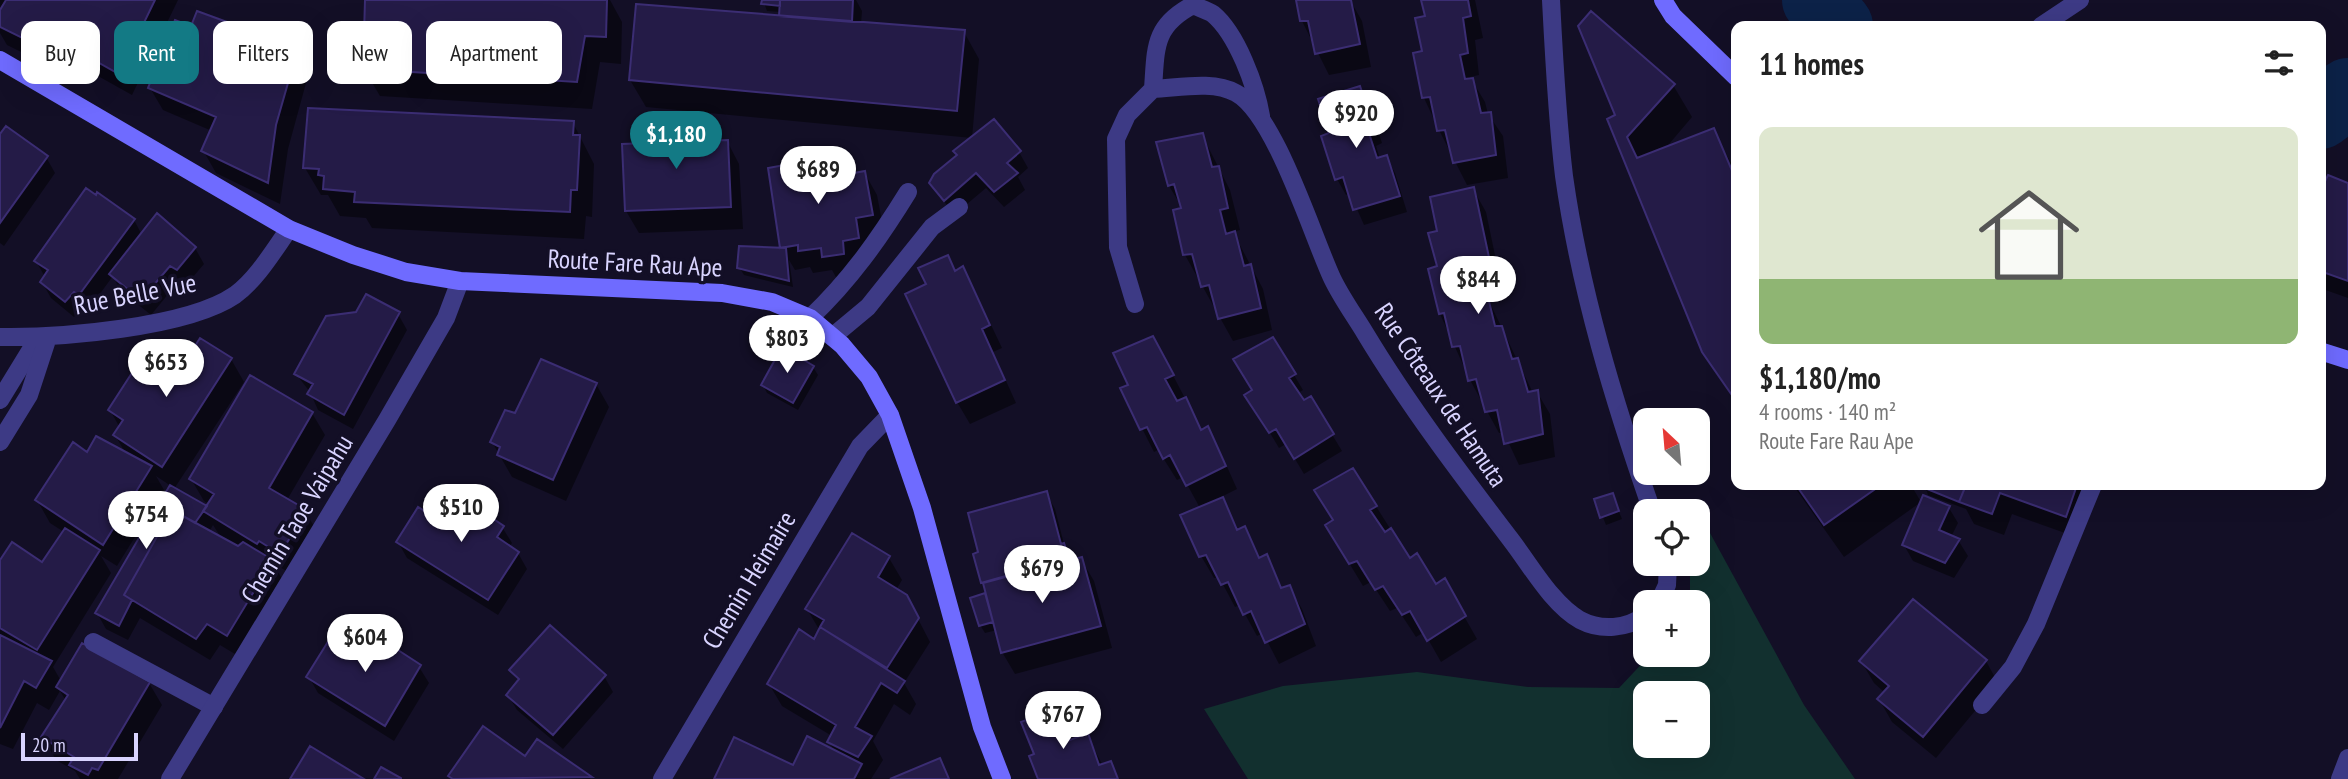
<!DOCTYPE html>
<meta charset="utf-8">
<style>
body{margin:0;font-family:"PT Sans Narrow",sans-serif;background:#f6f6f6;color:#222;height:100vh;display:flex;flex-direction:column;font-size:26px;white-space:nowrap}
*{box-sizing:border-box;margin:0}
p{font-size:23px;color:#767676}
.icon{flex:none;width:38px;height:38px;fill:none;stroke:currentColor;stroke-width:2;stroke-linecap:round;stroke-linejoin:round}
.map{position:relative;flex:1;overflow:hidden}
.drawer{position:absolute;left:1731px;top:21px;width:595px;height:469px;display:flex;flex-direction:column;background:#fff;border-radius:14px;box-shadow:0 7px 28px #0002}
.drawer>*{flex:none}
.top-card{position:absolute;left:21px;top:21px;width:665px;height:63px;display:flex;gap:14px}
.needle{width:46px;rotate:334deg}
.buttons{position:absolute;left:1633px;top:408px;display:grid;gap:14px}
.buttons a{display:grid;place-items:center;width:77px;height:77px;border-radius:14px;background:#fff;box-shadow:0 7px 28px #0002;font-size:35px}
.scale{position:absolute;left:21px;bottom:18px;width:117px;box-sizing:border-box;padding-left:7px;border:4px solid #d9d4ff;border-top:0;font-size:19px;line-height:24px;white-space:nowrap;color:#d9d4ff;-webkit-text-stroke:5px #130f26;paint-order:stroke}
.price{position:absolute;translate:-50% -60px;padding:0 16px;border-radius:24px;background:#fff;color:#222;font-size:23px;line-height:46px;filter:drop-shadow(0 2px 4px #0008)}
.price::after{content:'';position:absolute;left:50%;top:42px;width:21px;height:16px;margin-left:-10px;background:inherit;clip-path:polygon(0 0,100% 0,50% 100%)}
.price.current{background:#137a85;color:#fff}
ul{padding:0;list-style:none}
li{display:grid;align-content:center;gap:14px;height:371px;padding:0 28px}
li+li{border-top:2px solid #e0e0e0}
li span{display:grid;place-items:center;height:217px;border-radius:14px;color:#555}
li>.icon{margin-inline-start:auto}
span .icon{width:126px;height:126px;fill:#fffc;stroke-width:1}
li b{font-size:30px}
h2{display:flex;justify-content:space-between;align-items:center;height:84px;padding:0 28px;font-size:30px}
.pill{padding:0 24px;border-radius:14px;background:#fff;box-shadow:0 7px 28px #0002;font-size:24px;line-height:63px}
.pill.current{background:#137a85;color:#fff}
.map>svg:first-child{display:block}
.green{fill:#12302f;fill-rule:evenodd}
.shadow{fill:#0007;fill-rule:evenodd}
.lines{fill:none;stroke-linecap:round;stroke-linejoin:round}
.river{stroke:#0c2248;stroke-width:70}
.building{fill:#241b47;stroke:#3b2d73;stroke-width:2}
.service{stroke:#3d3a85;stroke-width:18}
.minor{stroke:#3d3a85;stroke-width:18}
.secondary{stroke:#6f6bff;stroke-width:18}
.labels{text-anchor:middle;stroke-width:7;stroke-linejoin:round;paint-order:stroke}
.street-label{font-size:26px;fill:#d9d4ff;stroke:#130f26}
</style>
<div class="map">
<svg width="2348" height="779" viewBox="0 0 2348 779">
<rect width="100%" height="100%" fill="#130f26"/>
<path class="green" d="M1698 511 1804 705 1855 779H1248L1204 709 1283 686 1417 672 1528 687 1619 688 1650 655 1698 654V602H1690V564H1698ZM1645 693H1698V746H1645Z"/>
<path class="shadow" d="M0 0H178L132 95 89 71 82 82 7 45 0 33Z
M367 0H610L622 22 621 64 600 62 592 109 380 96 364 69Z
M763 0H856L862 11 861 24 964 32 979 59 972 138 646 107 630 80 781 18V12L767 11Z
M1297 0H1350L1362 21 1371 67 1329 75 1302 21Z
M1423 0H1475L1483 38 1475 40 1479 75 1470 77 1485 102 1488 114 1503 136 1508 178 1467 185 1439 130 1424 98 1427 18Z
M297 26 301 34V57L309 72 288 149 280 204 216 173 203 150 212 131 163 110 150 88 192 28 271 40Z
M1673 85 1692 117 1664 150 1713 130 1736 172V404L1703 351 1618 116Z
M1360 88 1369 104 1382 143 1376 146 1380 159 1386 157 1395 173 1407 212 1364 225 1350 193 1346 195 1337 179 1331 134Z
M400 112 573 123 594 164 592 217 586 216 584 239 372 228 366 218 340 216 328 195H321L305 168 399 116Z
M703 128 711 142 727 141 739 164 743 229 639 233 626 211Z
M1202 135 1230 190 1240 230 1233 232 1263 289 1272 330 1233 341 1185 255 1183 209 1169 186 1158 144Z
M0 137 46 157 55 173 4 246 0 243Z
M1019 152 1028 168 1018 177 1025 190 1004 207 986 188 954 215 931 183Z
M828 159 839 177 864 172 877 195 885 237 837 279 832 270 813 273 810 267 795 270 789 260 793 287 744 275 739 267 784 250 782 247Z
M2348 184V298L2320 288V194Z
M1473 189 1486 212 1501 284 1492 286 1494 291 1487 293 1488 299 1533 393 1537 392 1550 414 1555 457 1519 465 1504 433H1499L1470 380 1440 314 1439 232Z
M134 220 142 235 195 248 204 264 186 285 179 281 151 315 120 290 113 276 88 310 84 307 74 317 51 298 42 282 45 277 36 261Z
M947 257 956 272 963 269 975 291 1002 348 993 352 1016 403 970 424 957 402 929 285Z
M398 314 407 330 353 429 318 410 310 392 296 374Z
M231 359 244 382 174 489 207 509 210 505 204 501 191 479 312 413 325 435 287 500 305 511 318 533 293 575 273 563 285 584 240 657 220 645 210 660 140 618 128 640 106 629 97 613 171 486 156 476 164 490 117 566 101 556 111 573 53 667 61 681 149 683 162 705 118 779H80L75 771 56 760 43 737 66 701 60 691 49 710 37 703 13 749 0 744V563L43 564 64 532 50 523 37 500 88 454H126L115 435 120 428 110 410 181 370ZM213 525 222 539 209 532Z
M1165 360 1202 431 1208 429 1220 451 1237 489 1221 497 1239 531 1245 529 1261 559 1266 556 1283 589 1289 587 1302 609 1316 646 1279 664 1263 633 1257 636 1240 605 1235 607 1219 577 1214 578 1201 556 1200 508 1183 477 1177 480 1158 450 1154 452 1122 389Z
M813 367 818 375 798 410 767 393 763 385Z
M1294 375 1303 390 1298 393 1304 402 1310 398 1342 451 1304 474 1286 444 1279 448 1247 395Z
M596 384 609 407 566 501 512 477 492 442 516 416Z
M1353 470 1410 560 1436 586 1444 581 1477 639 1441 662 1424 632 1416 637 1397 608 1390 611 1371 582 1363 586 1340 548 1335 521Z
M1793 485H1911L1921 502 1844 557Z
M1925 485H2093L2079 538 2012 514 2004 535 1974 524 1966 509 1928 495Z
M1046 493 1055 509 1065 548 1073 561 1081 559 1094 581 1112 648 1015 674 1002 652 997 630 985 633 980 625 972 599 987 594 983 582 981 553Z
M1612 495 1622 519 1606 525 1596 500Z
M1949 508 1958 523 1951 537 1958 540 1968 556 1954 578 1913 561 1904 545Z
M435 520 502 527 512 543 509 547 518 553 527 569 498 615 407 558 398 542Z
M889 558 902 580 896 590 906 596 930 642 904 683 916 704 910 715 894 704 873 741 883 760 871 779H716L794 767 835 752 829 742 832 736 782 706 769 684 814 641 820 631 807 609Z
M343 651 419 667 429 683 394 741 318 693 309 677Z
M1861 661H1986L1998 683 1936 758 1892 722 1879 699 1885 693 1874 683Z
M512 670 604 676 613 692 563 749 517 710 508 695 519 682Z
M1056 710 1073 740 1087 735 1103 766 1110 763 1119 779H1039L1037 755Z
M538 741 591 779H452L450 776 525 758Z"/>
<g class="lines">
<path class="river" d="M1817 0 1838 26
M2320 114 2348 93"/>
</g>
<path class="building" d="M6 0H155L119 74 76 50 69 61 0 27V10Z
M365 0H607L606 37 585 36 577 82 363 69Z
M762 0H780V6L761 4Z
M780 0H853L852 22 779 16Z
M1296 0H1351L1360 44 1315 54 1308 21H1300Z
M1421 0H1468L1471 16 1463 18 1468 53 1460 55 1465 79 1473 78 1481 113 1491 112 1496 155 1453 163 1445 130 1437 131 1430 97 1422 98 1413 53 1422 51 1415 18 1425 16Z
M636 4 965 30 957 111 629 80Z
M197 11 298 48 276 125 268 183 201 151 216 117 148 88 175 20 191 26Z
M1591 11 1675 84 1627 137 1637 158 1714 128 1736 180V401L1702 352 1607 119 1615 115 1578 26Z
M298 24V48L269 40 273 29Z
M1360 86 1374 127 1368 130 1377 158 1387 155 1400 196 1353 210 1343 177 1335 180 1321 136 1329 133 1318 99Z
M308 108 574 121 573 135H580L577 190H571L570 212 354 202 355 192 323 189 324 176 318 175 319 169 303 168Z
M994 119 1021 151 1007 163 1018 173 994 192 976 173 944 201 929 183 934 174 957 155 953 151Z
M6 126 48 156 0 223V134Z
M704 126V141L728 140 731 207 625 211 622 144 648 143 647 128Z
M1203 133 1212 167 1219 166 1228 208 1220 210 1226 234 1235 231 1244 266 1251 264 1261 308 1218 319 1209 285 1201 287 1192 254 1183 255 1173 210 1181 208 1174 184 1168 186 1156 142Z
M829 157 832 177 865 171 873 215 856 218 859 238 843 241 844 254 822 257 821 248 798 251V245L780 248 768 168Z
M2328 175 2348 183V281L2320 271V192Z
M1474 187 1490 262 1481 264 1483 268 1475 270 1481 294 1487 293 1495 326H1502L1512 359 1518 358 1528 392 1538 390 1543 434 1504 444 1497 410 1485 412 1476 379 1468 381 1460 346 1452 347 1444 313 1439 314 1428 269 1437 266 1428 233 1437 231 1430 197Z
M86 188 96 195 97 192 135 219 79 295 74 292 65 302 40 282 48 270 34 261Z
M157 213 196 247 177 270 170 266 141 300 109 274Z
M739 246 786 248 789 281 737 268Z
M948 255 955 271 963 266 990 325 982 329 1005 380 956 403 905 294 926 284 918 268Z
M366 294 400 312 344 415 307 394 313 384 294 374 326 316 356 312Z
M1153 336 1174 375 1165 379 1177 401 1186 397 1201 430 1208 426 1226 466 1186 486 1170 455 1163 459 1147 427 1140 430 1120 388 1128 385 1113 353Z
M1273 337 1296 374 1289 378 1304 400 1311 396 1334 434 1294 459 1276 429 1269 433 1244 395 1252 390 1233 359Z
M200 338 232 358 162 467 113 435 123 420 108 410 148 348 181 368Z
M782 347 814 366 793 403 761 385Z
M541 359 597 383 553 480 497 455 500 447 490 442 505 410 515 413Z
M250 375 313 412 269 488 307 510 280 554 259 541 257 544 203 511 214 494 189 479Z
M96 436 152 466 103 545 35 500 73 442 87 452Z
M1353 468 1377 506 1370 510 1385 532 1391 528 1410 558 1417 553 1436 584 1445 578 1466 616 1427 641 1410 611 1402 615 1383 586 1375 590 1357 561 1349 564 1325 525 1333 520 1314 490Z
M170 485 207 506 195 523 172 510 124 595 132 600 119 626 95 613Z
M1796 485H1881L1824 525Z
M1923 485H1966L1959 502 1922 487Z
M1966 485H2077L2066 517 2000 493 1992 514 1959 502Z
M451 491 504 526 497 537 519 552 488 600 396 542 418 507 434 517Z
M1047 491 1061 544 1064 543 1069 558 981 583 973 554 978 552 968 513Z
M1613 493 1619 511 1600 518 1594 499Z
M1923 495 1950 506 1939 530 1960 539 1945 563 1902 545Z
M1223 497 1237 530 1245 526 1259 558 1267 554 1281 588 1290 585 1305 624 1265 643 1251 611 1243 615 1228 582 1221 585 1206 555 1199 557 1180 515Z
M172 510 238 546 243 542 273 560 227 636 207 624 196 639 124 595Z
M65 528 100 550 37 650 0 628V560L12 542 42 562Z
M852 533 890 556 878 577 907 595 919 618 887 668 820 627 824 620 805 609Z
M1082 557 1101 626 1001 653 983 583Z
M985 593 993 622 979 626 970 598Z
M1913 599 1987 660 1923 737 1877 699 1889 686 1859 661Z
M358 624 421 665 385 726 306 677 329 640 342 648Z
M550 625 606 675 553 735 506 695 519 679 509 670Z
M820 627 905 681 897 693 881 683 855 727 872 736 858 757 827 742 836 725 767 684 799 629 814 639Z
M0 635 52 661 36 688 24 681 0 728Z
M82 643 150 682 98 770 92 768 88 775 69 765 74 757 41 737 68 695 56 687Z
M1057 708 1070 740 1088 733 1099 765 1111 761 1118 779H1038L1029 756 1034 754 1021 722Z
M483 726 525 756 537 739 592 777 453 779 448 776Z
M807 736 862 764 854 779H714L734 737 793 765Z
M310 746 364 779H290Z
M940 758 949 779H890Z
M381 767 401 778V779H374Z"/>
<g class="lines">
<path class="service" d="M2041 26 2080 0
M810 318C850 280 879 239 908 192
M832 337 868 307 932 227 959 207
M0 400 38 338
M93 642 214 707"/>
<path class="minor" d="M1551 0C1554 58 1557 118 1564 176 1580 290 1614 402 1652 511
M1153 89C1156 48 1153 26 1193 5 1199 8 1207 10 1213 14 1237 34 1256 86 1261 116
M1135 304 1118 247 1116 139 1127 115 1153 89C1178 88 1213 80 1236 93 1275 114 1312 235 1332 278 1341 297 1354 315 1365 333 1409 406 1460 473 1511 540 1531 566 1552 604 1580 620 1601 631 1627 629 1645 615
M0 337C58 338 187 328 235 295 257 279 274 250 289 229
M0 442 29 395 48 337
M1659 602 1667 585 1668 564
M1982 705 2013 667 2036 624 2093 485
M170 779 387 420 446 318 460 281
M662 779 860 446 890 415
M2340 779 2348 758"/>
<path class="secondary" d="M1663 0 1673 16 1736 77
M0 60 289 229 353 255 406 272 460 281 722 293 772 302 810 318 842 345 869 377 890 415 922 508 982 727 1002 779
M2320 351 2348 360"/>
</g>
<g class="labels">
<g class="street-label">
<text transform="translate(635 263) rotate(3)" y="9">Route Fare Rau Ape</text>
<text transform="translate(135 294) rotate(-11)" y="9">Rue Belle Vue</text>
<text transform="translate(1441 395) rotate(56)" y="9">Rue Côteaux de Hamuta</text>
<text transform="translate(297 519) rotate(-59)" y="9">Chemin Taoe Vaipahu</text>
<text transform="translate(749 580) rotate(-59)" y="9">Chemin Heimaire</text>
</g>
</g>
</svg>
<div class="buttons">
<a><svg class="needle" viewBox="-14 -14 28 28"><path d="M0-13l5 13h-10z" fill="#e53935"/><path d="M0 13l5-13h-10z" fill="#767676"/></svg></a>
<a><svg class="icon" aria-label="locate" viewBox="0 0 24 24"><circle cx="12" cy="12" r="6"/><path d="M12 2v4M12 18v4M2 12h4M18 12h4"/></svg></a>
<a>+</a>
<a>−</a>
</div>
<div class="scale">20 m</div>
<b class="price" style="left:1356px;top:150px">$920</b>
<b class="price current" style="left:676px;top:171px">$1,180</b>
<b class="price" style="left:818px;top:206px">$689</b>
<b class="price" style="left:1478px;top:316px">$844</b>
<b class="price" style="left:787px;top:375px">$803</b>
<b class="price" style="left:166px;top:399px">$653</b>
<b class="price" style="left:461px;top:544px">$510</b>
<b class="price" style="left:146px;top:551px">$754</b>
<b class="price" style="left:1042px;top:605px">$679</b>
<b class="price" style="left:365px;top:674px">$604</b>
<b class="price" style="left:1063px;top:751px">$767</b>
<div class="top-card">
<a class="pill">Buy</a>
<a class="pill current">Rent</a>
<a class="pill">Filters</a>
<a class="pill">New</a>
<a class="pill">Apartment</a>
</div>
<section class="drawer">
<h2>11 homes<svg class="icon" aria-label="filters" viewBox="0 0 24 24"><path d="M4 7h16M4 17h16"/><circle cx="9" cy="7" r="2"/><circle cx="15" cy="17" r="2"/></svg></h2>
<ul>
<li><span style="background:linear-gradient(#dfe7d0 70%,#8fb573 0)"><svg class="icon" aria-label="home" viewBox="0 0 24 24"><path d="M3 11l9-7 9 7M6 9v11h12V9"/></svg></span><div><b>$1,180/mo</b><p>4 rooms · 140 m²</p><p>Route Fare Rau Ape</p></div></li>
</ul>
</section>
</div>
